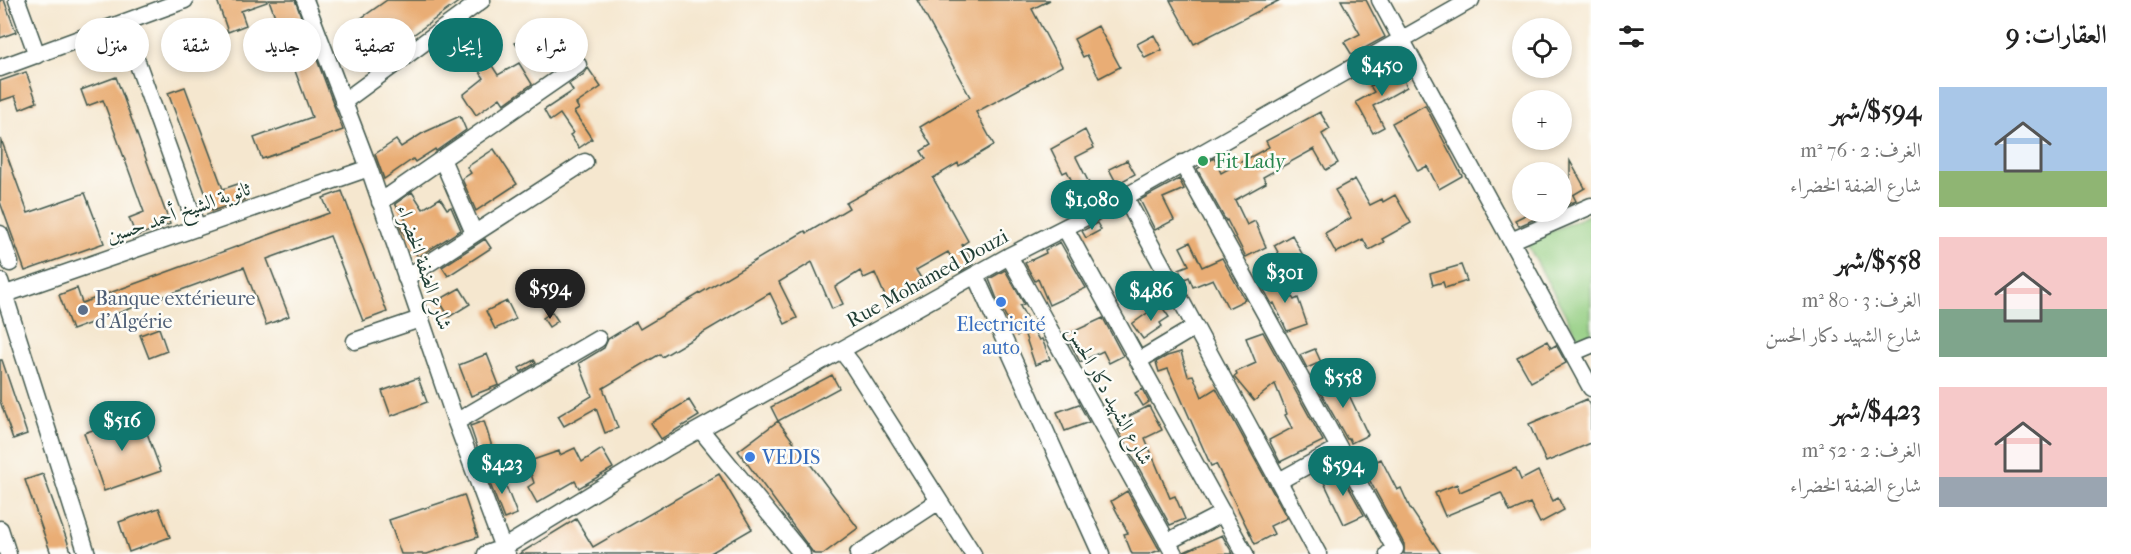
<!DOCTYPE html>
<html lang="ar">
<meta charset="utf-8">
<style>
body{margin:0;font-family:"IM FELL French Canon",Amiri,serif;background:#f2f2f2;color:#222;direction:rtl;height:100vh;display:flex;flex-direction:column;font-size:22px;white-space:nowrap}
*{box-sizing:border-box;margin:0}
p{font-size:20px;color:#767676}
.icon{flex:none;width:33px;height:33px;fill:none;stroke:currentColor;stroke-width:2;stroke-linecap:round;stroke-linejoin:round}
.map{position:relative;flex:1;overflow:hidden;direction:ltr}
.details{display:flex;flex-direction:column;background:#fff;width:540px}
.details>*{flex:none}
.banner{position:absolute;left:18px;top:18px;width:570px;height:54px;direction:rtl;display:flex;gap:12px}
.fabs{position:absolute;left:1512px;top:18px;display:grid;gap:12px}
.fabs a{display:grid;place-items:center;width:60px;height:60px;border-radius:50%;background:#fff;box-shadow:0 3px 9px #0003;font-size:30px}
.price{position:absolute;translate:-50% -51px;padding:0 14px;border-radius:21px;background:#0f766e;color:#fff;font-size:20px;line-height:39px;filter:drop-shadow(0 2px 3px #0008)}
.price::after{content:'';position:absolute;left:50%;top:36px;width:18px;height:14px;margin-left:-9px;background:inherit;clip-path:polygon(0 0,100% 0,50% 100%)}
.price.current{background:#222;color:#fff}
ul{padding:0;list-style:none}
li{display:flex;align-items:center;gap:18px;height:150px;padding:0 24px}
li span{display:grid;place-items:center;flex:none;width:168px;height:120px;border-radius:0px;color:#555}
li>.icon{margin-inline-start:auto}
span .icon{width:72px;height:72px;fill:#fffc;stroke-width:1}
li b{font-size:26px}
h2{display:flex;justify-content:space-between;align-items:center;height:72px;padding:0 24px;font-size:26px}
.pill{padding:0 21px;border-radius:27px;background:#fff;box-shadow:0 3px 9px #0003;font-size:21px;line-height:54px}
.pill.current{background:#0f766e;color:#fff}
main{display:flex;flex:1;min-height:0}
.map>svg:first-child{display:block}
.green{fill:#93cd81;stroke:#59855a;stroke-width:1.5}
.building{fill:#e9ad75}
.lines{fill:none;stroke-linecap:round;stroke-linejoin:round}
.minor-casing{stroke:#3f564b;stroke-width:19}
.minor{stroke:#fff;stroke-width:16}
.leisure-dot{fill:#2e9e5b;stroke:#fdfcf7;stroke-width:2}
.shop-dot{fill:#3f7fe0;stroke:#fdfcf7;stroke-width:2}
.service-dot{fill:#5c6f8a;stroke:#fdfcf7;stroke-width:2}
.labels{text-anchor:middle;stroke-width:5;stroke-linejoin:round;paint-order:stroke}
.leisure-label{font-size:20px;fill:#27864d;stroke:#fdfcf7;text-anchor:start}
.street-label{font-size:20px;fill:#1f3d34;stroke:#fdfcf7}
.service-label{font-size:20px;fill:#4e5e75;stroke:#fdfcf7;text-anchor:start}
.shop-label{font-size:20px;fill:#366cbe;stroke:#fdfcf7}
</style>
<main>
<section class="details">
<h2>العقارات: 9<svg class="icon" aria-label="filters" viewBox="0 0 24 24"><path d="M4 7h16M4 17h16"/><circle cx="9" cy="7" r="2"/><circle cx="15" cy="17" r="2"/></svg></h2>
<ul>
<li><span style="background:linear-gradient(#a9c7e8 70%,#8fb573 0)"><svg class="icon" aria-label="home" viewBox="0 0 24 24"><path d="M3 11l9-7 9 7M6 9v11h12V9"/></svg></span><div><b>$594/شهر</b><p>الغرف: 2 · 76 m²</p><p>شارع الضفة الخضراء</p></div></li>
<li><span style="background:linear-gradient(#f6c9c9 60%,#7fa58c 0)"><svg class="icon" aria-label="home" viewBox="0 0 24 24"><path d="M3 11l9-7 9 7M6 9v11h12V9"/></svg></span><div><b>$558/شهر</b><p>الغرف: 3 · 80 m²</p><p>شارع الشهيد دكار الحسن</p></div></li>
<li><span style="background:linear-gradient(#f6c9c9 75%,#9aa5b1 0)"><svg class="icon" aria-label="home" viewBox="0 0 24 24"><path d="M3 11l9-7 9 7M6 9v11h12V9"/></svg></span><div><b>$423/شهر</b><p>الغرف: 2 · 52 m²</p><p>شارع الضفة الخضراء</p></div></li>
</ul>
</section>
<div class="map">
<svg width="1591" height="554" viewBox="0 0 1591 554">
<rect width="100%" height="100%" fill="#fdfcf7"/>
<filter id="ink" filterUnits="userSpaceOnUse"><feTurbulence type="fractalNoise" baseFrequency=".0167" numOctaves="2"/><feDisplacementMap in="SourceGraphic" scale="12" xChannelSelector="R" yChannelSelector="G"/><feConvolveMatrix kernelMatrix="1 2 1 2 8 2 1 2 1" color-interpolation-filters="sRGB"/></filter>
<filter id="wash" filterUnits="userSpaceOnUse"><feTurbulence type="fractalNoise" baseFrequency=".008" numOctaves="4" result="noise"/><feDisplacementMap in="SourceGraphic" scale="24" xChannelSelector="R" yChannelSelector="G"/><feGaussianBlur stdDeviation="1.35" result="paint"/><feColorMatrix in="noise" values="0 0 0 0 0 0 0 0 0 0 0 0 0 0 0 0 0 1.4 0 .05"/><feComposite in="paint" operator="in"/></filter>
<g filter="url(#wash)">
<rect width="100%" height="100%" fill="#f5e7cf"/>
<path class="green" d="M1591 214V343L1583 347 1526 242Z"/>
<g id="blocks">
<path class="building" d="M0 0H4L16 32 0 38Z
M217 0H267V2L241 11 246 25 228 32Z
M269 0H295L343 130 262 159 254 138 312 117Z
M387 0H461L365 70 351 51 365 40 353 24Z
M917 0H1050L1032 9 1062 66 976 112 994 145 959 166 958 163 933 178 968 241 962 245 973 264 960 272 948 252 916 270 924 283 888 303 875 273 864 278 860 271 835 287 843 304 832 309 812 262 779 282 797 318 785 324 770 293 662 357 660 354 603 388 618 428 605 433 596 408 564 426 558 416 592 396 579 363 604 348 608 339 636 322 640 329 805 231 807 233 849 208 846 203 926 159 921 151 931 145 920 127 970 97Z
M1170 0H1280L1194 44Z
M1341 0H1366L1385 37 1352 55 1344 42 1360 34Z
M540 26 555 48 530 65 515 43Z
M1098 26 1120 67 1099 78 1087 55 1083 57 1074 39Z
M1154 35 1162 50 1145 58 1137 44Z
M489 61 498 75 519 63 532 84 504 104 500 98 476 115 463 95 484 78 477 68Z
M1404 67 1410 76 1404 80 1407 87 1373 106 1384 127 1373 133 1356 102 1374 92 1370 86Z
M588 68 601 87 576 104 579 109 574 112 592 139 579 148 570 135 573 133 560 114 550 121 544 110 573 91 569 84 584 74Z
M26 72 37 102 20 109 15 96 0 101V81Z
M116 77 170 224 136 236 129 218 144 212 103 100 87 106 81 90Z
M185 87 223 189 238 184 244 200 212 211 168 93Z
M1425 105 1462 176 1439 189 1427 166 1418 171 1392 123Z
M1320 112 1330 129 1322 134 1338 163 1326 170 1314 149 1263 177 1266 183 1235 200 1247 225 1255 221 1266 247 1246 257 1227 220 1226 221 1197 169 1214 158 1221 173 1269 147 1266 141Z
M460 116 466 130 436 151 435 149 415 162 413 159 384 179 375 154 396 140 401 147 423 133Z
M1085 130 1094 148 1076 157 1095 195 1082 202 1067 171 1063 173 1051 149Z
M1 139 28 213 85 193 104 243 25 271 0 202Z
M494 149 517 184 476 211 462 179 471 173 467 167Z
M1127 160 1135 174 1117 184 1109 169Z
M1570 161 1585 188 1573 195 1576 201 1562 207V175L1570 190Z
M1179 179 1184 189 1163 198 1174 220 1155 230 1140 200Z
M1355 179 1370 205 1382 199 1383 202 1395 195 1411 223 1382 239 1384 242 1369 250 1363 239 1336 253 1325 233 1351 218 1335 190Z
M342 191 387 312 363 321 330 236 267 259 289 316 266 325 244 267 72 330 59 295 77 288 82 303 329 213 323 198Z
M412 192 423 209 440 198 447 209 451 207 461 230 418 257 402 231 399 224 406 220 395 204Z
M1531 212 1535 219 1519 226 1515 220Z
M1097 223 1101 230 1086 238 1082 231Z
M1292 235 1307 263 1289 272 1274 245Z
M485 239 491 248 448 276 442 267Z
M1060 242 1086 288 1049 305 1038 279 1035 281 1025 263 1046 253 1045 250Z
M1190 242 1202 267 1222 258 1245 300 1228 308 1213 279 1193 287 1189 277 1183 280 1179 269 1189 265 1180 247Z
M1461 265 1467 281 1445 288 1443 282 1433 285 1430 274Z
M1005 270 1024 304 1020 306 1039 340 1042 339 1050 359 1035 365 1024 332 1017 336 999 304 989 279Z
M1280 275 1294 300 1298 298 1307 324 1287 331 1274 303 1272 304 1262 286Z
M557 276 566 297 542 307 533 287Z
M460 288 470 304 449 317 439 300Z
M507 301 516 319 495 329 486 311Z
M1160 304 1169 317 1160 323 1162 326 1143 339 1132 324Z
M552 312 558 321 549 327 543 318Z
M1103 318 1123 356 1109 363 1103 351 1080 362 1066 335Z
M159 328 167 351 149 358 140 335Z
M1263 332 1323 441 1280 462 1269 440 1292 428 1285 415 1287 414 1275 384 1254 401 1234 377 1237 375 1236 372 1256 363 1246 338Z
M1547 341 1551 348 1556 345 1566 363 1531 382 1517 357Z
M1315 349 1321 362 1307 368 1300 355Z
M1181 352 1188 376 1193 375 1202 397 1216 388 1287 518 1270 526 1274 534 1255 544 1216 464 1211 466 1168 369 1159 372 1156 362 1167 356Z
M487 354 499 385 471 396 459 365Z
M0 360H2L27 434 13 439 0 401Z
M534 360 536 363 521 372 519 368Z
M832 375 839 388 778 421 771 407Z
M1340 376 1368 435 1351 443 1349 438 1347 439 1317 386Z
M418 378 427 402 391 416 382 391Z
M1142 389 1149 402 1143 406 1135 393Z
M1587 399 1591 409V443L1546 462 1529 424Z
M689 400 699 416 661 439 651 423Z
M1079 404 1089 422 1065 431 1057 412Z
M1149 406 1162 430 1145 438 1170 498 1175 496 1185 519 1170 525 1118 430 1132 423 1129 416Z
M140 414 161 471 104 491 84 433Z
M484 421 497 463 485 470 470 426Z
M778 421 858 528 823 554H814L738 451Z
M575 448 582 462 602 449 613 468 579 488 575 481 537 503 528 487 534 483 527 462 559 451 560 455Z
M1381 459 1397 490 1401 488 1410 508 1441 554H1404V544L1363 468Z
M1516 468 1521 480 1538 471 1553 501 1558 498 1564 510 1540 523 1530 503 1510 512 1501 493 1445 516 1435 493 1457 484 1460 492Z
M1339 470 1364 515 1344 524 1322 478Z
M500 471 517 514 504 519 487 476Z
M43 474 72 554H51L25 480Z
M719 474 752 529 709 554H519L576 519 593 547Z
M1127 491 1158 547 1160 550 1149 554H1132L1124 534 1128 533 1111 501Z
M464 495 478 537 427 554H401L389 520Z
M159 508 170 537 129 552 119 522Z
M1222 535 1233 554H1184V552Z"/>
</g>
</g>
<g filter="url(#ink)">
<use href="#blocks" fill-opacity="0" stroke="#3f564b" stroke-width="1.5"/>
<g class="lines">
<g class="minor-casing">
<path id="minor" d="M17 0 37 55
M305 0 369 168 456 422 503 548 507 554
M1380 0 1591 388
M123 23 197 228
M0 68 185 0
M343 102 482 0
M442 159 474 233
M1182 163 1395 549 1388 554
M1125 197 1318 554
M380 202 578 65
M1065 228 1245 554
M0 234 10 263
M1511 241 1591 206
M1009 256 1174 554
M975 275 1101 554
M406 278 585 162
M0 281 87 554
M0 296 369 168
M355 341 420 319
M841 350 852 364 973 554
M1572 353 1591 345
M1138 361 1195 327
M456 422 598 339
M700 429 802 554
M1279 481 1339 448
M0 529 8 554
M1167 542 1223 513
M486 554 503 548 668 447 1009 256 1125 197 1471 0
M858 554 939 501"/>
</g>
<use href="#minor" class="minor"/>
</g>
</g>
<circle class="leisure-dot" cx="1203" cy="161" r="6"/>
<g class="shop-dot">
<circle cx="1001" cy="302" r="6"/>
<circle cx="750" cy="457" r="6"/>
</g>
<circle class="service-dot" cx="83" cy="310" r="6"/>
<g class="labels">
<g class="leisure-label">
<text x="1215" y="168">Fit Lady</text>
</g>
<g class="street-label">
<text transform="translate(178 212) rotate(-19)" y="7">ثانوية الشيخ أحمد حسين</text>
<text transform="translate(425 267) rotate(71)" y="7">شارع الضفة الخضراء</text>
<text transform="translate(927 278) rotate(-29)" y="7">Rue Mohamed Douzi</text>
<text transform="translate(1110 395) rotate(61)" y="7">شارع الشهيد دكار الحسن</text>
</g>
<g class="service-label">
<text x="95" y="305">Banque extérieure<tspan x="95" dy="23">d'Algérie</tspan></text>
</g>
<g class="shop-label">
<text x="1001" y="331">Electricité<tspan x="1001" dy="23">auto</tspan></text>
<text x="762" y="464" text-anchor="start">VEDIS</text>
</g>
</g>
</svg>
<div class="fabs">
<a><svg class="icon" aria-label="locate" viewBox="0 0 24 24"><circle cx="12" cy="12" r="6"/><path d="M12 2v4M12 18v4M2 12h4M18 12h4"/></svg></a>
<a>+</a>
<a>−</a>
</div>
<b class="price" style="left:1382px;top:97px">$450</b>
<b class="price" style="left:1092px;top:231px">$1,080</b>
<b class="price" style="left:1285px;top:304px">$301</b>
<b class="price current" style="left:550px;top:320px">$594</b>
<b class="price" style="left:1151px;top:322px">$486</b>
<b class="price" style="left:1343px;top:409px">$558</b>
<b class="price" style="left:122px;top:452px">$516</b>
<b class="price" style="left:502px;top:495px">$423</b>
<b class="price" style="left:1343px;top:497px">$594</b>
<div class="banner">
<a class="pill">شراء</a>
<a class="pill current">إيجار</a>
<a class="pill">تصفية</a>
<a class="pill">جديد</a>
<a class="pill">شقة</a>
<a class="pill">منزل</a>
</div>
</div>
</main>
